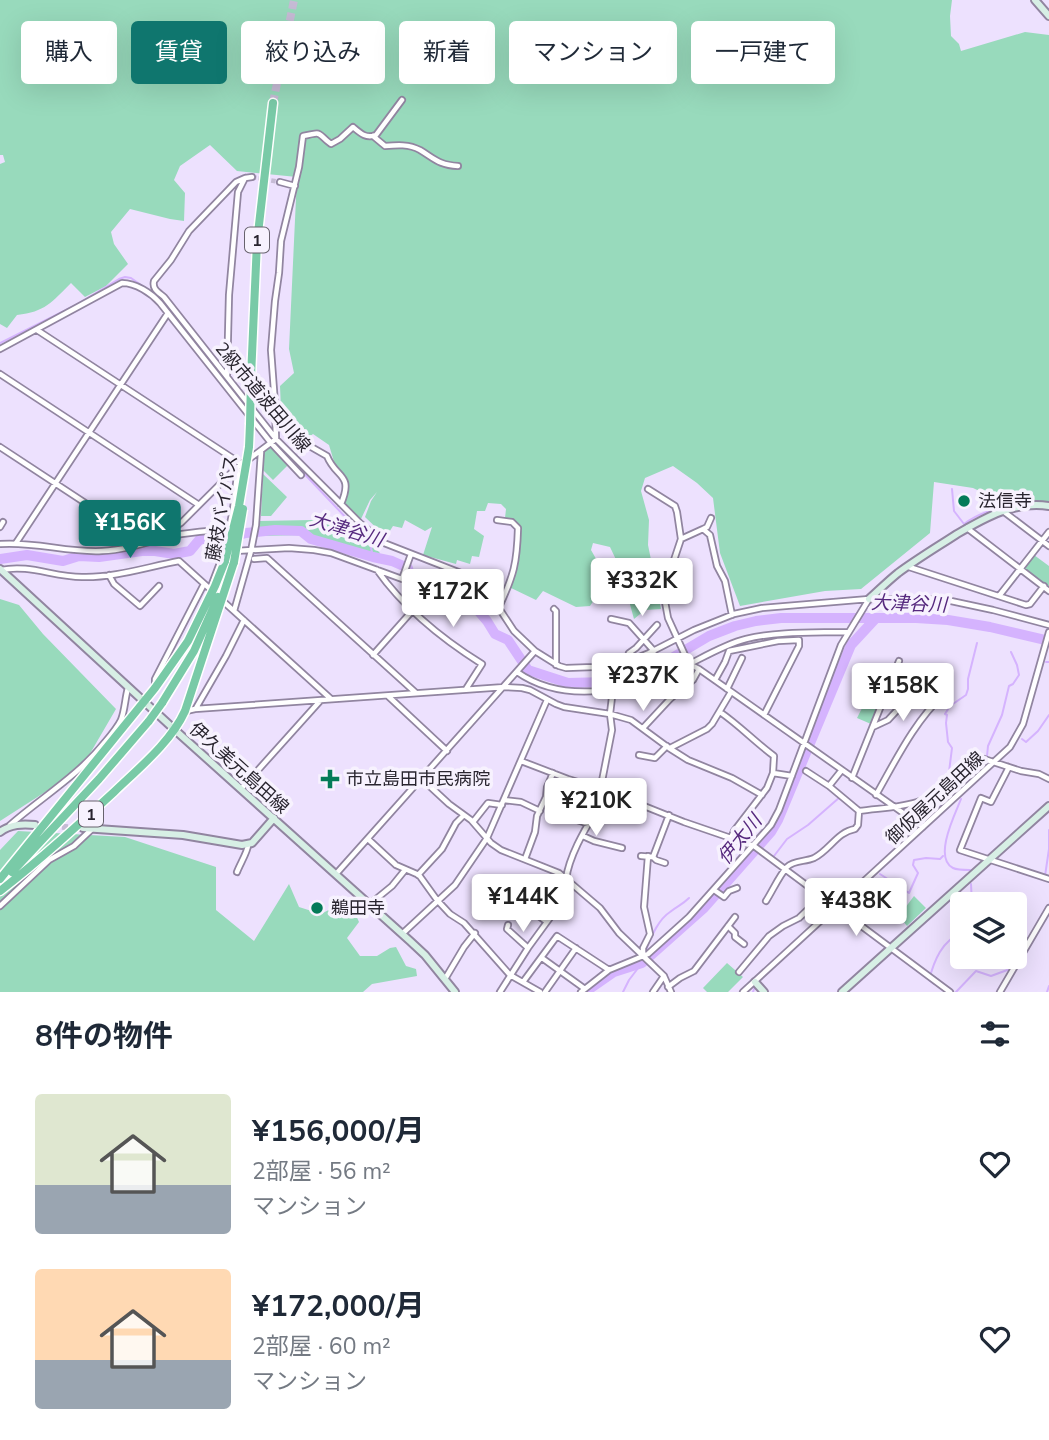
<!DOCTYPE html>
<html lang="ja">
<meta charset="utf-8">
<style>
body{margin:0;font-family:"Nunito Sans","Noto Sans JP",sans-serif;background:#f2f2f3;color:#1f2937;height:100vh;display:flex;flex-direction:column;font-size:26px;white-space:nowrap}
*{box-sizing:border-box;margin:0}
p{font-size:23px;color:#747a83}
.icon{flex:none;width:38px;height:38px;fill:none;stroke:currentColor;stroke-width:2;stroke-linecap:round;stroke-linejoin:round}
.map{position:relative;height:992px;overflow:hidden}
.panel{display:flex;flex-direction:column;background:#fff;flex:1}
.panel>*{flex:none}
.guide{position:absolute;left:21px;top:21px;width:1008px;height:63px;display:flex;gap:14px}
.fabs{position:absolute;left:950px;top:892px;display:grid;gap:14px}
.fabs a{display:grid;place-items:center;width:77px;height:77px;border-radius:7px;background:#fff;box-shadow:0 7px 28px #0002;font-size:35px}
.price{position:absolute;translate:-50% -60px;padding:0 16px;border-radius:7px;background:#fff;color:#222;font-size:23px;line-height:46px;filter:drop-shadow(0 2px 4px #0008)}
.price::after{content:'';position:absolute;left:50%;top:42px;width:21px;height:16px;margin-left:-10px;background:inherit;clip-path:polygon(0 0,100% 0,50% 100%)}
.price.selected{background:#0f766e;color:#fff}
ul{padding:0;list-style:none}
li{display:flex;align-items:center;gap:21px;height:175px;padding:0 35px}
li span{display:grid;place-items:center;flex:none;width:196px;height:140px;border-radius:7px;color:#555}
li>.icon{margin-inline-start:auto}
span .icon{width:84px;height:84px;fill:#fffc;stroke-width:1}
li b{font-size:30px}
h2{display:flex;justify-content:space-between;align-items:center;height:84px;padding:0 35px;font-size:30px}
.pill{padding:0 24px;border-radius:7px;background:#fff;box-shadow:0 7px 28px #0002;font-size:24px;line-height:63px}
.pill.selected{background:#0f766e;color:#fff}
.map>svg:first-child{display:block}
.green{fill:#98dabc}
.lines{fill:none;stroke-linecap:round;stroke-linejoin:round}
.stream{stroke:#d5b3fe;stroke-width:2}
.river{stroke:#d5b3fe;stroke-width:10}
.street-tunnel{stroke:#c6bbd5;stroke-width:4.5;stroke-dasharray:4.5 2;stroke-linecap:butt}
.secondary-tunnel{stroke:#c6bbd5;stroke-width:6;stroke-dasharray:6 3;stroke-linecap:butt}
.highway-tunnel{stroke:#c6bbd5;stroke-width:8;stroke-dasharray:8 4;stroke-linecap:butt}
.street-casing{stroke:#9185a0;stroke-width:8}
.secondary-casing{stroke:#9185a0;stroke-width:10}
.highway-casing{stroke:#fff;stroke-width:11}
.street{stroke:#fff;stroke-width:4.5}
.secondary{stroke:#d7efe5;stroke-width:6}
.highway{stroke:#79caa7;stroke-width:8}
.highway-bridge-casing{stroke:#fff;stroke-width:11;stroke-linecap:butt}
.highway-bridge{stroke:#79caa7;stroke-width:8}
.poi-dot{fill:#047b58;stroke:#f7f2fe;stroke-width:2.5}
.labels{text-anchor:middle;stroke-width:7;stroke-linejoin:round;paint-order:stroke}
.shield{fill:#f7f2fe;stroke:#67626d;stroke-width:2}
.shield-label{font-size:16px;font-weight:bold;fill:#29252f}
.street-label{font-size:18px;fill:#29252f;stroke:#f7f2fe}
.poi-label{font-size:18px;fill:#29252f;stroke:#f7f2fe;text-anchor:start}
.water-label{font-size:19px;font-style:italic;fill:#56297e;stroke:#f7f2fe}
</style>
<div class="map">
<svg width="1049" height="992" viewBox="0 0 1049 992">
<rect width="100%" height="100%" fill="#ede1fe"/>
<path class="green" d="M0 0H952L950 16 951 36 959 44 961 51 1025 32 1049 35V505L1031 503 1008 496H990L973 488 934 482 930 533 861 589 825 591 740 606 720 553 713 498 697 483 673 466 645 478 641 491 649 520 648 545 661 609 645 610 634 619 620 568 610 547 593 543 591 550 603 571 600 591 590 606 576 607 543 591 536 600 509 587 520 527 512 520 505 518 506 509 501 504 488 503 485 511H477L474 529 484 536 479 557 472 556 470 564 457 560 456 564 423 555 432 527 425 531 405 520 402 528 393 526 386 537 365 517 371 501 377 492 370 500 361 519 342 504 347 482 344 475 335 465 329 445 313 434 306 439C300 426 293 418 281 409L280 386 294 373 289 349 297 177 237 171 210 145 180 166 174 180 185 193 184 221 170 219 130 209 111 232 114 244 128 264 106 286 85 297 71 283C52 302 45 312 17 315L7 328 0 324V164L5 162 3 155H0Z
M271 445 288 465 273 480 263 470 262 454Z
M263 474 287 497 271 516H261Z
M312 520C348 522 355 528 380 553L378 556 333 541 305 535 259 536 260 521Z
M1034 555 1049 566V588L1024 568Z
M0 599 19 605 43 634 116 709 81 769 0 821Z
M864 704 877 708 871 724 857 718Z
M18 831 125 837 216 867V910L254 941 289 884 299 907 321 914 342 903 354 911 359 922 347 938 360 956H377L390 948 396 947 406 966 416 969 417 976 372 984 363 992H0V850Z
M914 896 926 908 907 926 899 916Z
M727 963 743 977 728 992H707L703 988Z"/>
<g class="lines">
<path class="stream" d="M0 343 76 305 119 279 125 277 131 278 161 299 247 409
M253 416 271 439
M275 443 370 543 373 557
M952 489 954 511 964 524C978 513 995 509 1012 505
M1046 662H1049
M1022 739 1026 742 1038 731 1049 715
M987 756 988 746 1002 715 1009 686 1013 684 1019 675 1017 665 1011 652
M949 772 952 748 948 742 946 723 947 715 945 714 950 706 966 695 968 689V679L977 643
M961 799C955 814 933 858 953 868 957 870 964 870 970 870
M774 856 787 839 808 825 840 797
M880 874 909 893 918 873 913 865 914 860 926 858 940 859 943 856
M1045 876 1049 849V830
M971 884 972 905
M649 957 647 947C652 935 659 919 670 912 677 906 682 905 689 898
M934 984 929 980C934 961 942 940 962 933
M623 992 629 980 642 963
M753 992 754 989
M956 992 976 971 991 976 1010 969
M1047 992 1049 986"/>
<path class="river" d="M0 559 27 555 63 561 79 556 99 557 142 551H155L174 554 190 551 200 539 221 540 246 533 275 530 301 531 311 539 373 557 392 561 408 568 409 573 426 581 453 590 475 607 487 621 495 634 508 640 528 670 568 683 607 682 632 676 655 668 709 636 735 626 756 621 781 618H916L948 620 990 627 1049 641
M585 992 614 972 642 963 649 957 704 908 771 832 778 820 851 645 876 618"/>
<path class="street-tunnel" d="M252 177 280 182"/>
<path class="secondary-tunnel" d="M53 826 77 828"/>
<path class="highway-tunnel" d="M273 103 294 0"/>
<g class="street-casing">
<path id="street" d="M373 136 385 146C397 145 409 144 420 150 435 159 439 165 458 166
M245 178 236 182 189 231 171 260 154 281C152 289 158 292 164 297L276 439 360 523 384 543 466 575 491 596 514 631 535 651 559 666 566 668 594 667 613 665 632 660 649 653 694 630 734 614 762 608 869 599H927L951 601 993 610 1049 625
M280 182 295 186
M37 330 243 465
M0 349 122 283C136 283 151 293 160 303L271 443 301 475
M0 374 199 505
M227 376 229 295 238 192 245 178 252 177
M275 412 291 422 298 430 306 444 327 456C336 479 354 473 341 504
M0 447 137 537 175 527 181 523 233 471 276 439 275 404 271 350 275 301 279 273 281 241 299 167 303 136C324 131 316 133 331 144L340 139 353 127C360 133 366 139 376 135L402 100
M648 489 675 506 677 512 681 539 674 560 661 580 668 618 689 664 699 669 923 827
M1003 511 1049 546
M497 520 512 522 518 528C517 563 514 575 499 607
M0 527 3 522
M967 528 1049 591
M703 529 707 527 711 518
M681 539 703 529 710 535 717 566 725 581 732 615
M16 543 168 313
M0 544C34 541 68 553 102 551 127 550 151 541 175 535 193 532 211 531 229 529L233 509 238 467
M235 551 289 548 314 550 331 553 402 579 411 554
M254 559 267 558 416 693
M909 567 1026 605 1030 604 1044 586
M1 570C30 564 53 577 82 577 114 578 147 567 179 561L210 589 223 555 226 554
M377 570C404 608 442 639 482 664L466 689
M109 575 114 584 140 606 159 586
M999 596 1049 532
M225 603 331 699
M554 609 556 611V665
M234 611 251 551 256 525 261 452
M611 619 629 623 654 651
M629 653 636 648 657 625
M373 655 413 610
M517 672C561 703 621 692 668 674 694 664 718 646 746 639 779 631 815 633 848 632
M715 680 725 662 729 651 778 641 799 640V646L764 715
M155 687V679L204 584
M727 689 742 658
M388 696 447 751
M196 708 226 656 244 620
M186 711 195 709 505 687 522 688 530 690 556 704 564 707 610 714 631 720 669 748 688 760 732 778 762 795
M720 712C739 725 755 742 774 756L773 773 767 788 734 831 731 838
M873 727 888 720 901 706 922 693
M643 728 670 699 693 680 699 669
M670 748 707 729 712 724 731 692
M639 755 655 758 667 746
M521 761 568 779 604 790 684 822 754 846 950 992
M1009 767 991 802 981 798 960 850 1049 879
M806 771 829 786
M773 773 792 776
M852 778 899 661
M422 779 449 804 471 820 491 843 501 850 559 873 600 908 619 933 664 976 671 992
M241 789 320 701
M604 789 602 781 612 730 610 714 612 697
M876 795C896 760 914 722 944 694
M504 800 521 802 540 811
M859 811C880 808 901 808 920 801 941 794 962 771 978 757L1021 771 1039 774 1049 779
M565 816 589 824
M473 822 488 803 502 805
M10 825C42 797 78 776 105 742 111 735 117 728 121 720 125 710 125 698 128 688
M583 836 594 841 622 848
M368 839 396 865 419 875 437 900 450 914 464 923 510 975 540 992
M641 856 653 857 669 815
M653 857 656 860 665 863
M525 859 535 832 537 816 546 797 547 787 553 773
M237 872C240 864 248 851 248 845
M336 874 535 651
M418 875 442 849 456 823 464 815
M566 879C570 850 593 817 607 791
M714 890 724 897 729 891 737 888
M766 901C773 890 779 876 787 867 794 860 805 862 814 858 830 850 837 832 855 829L858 825 859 811 829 786 841 771
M370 904 392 886 405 870
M0 906 49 860 74 846 92 829
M529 909 547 922
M508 925 507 929 528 948
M728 926 735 933V937L744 944
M402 934 455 885 487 838 547 700
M643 955V948L650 934 644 907 648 856
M542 958 585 989
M739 972 769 936 783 926 799 918 822 896
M445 979 464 947 475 933
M523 982 557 936 609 970
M668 987 680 978 694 971 735 917
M500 992 528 948 563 900 569 888 568 882
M545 992 576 948
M581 992 609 970 648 954 689 917 771 825 779 810 841 645 869 599
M653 992 664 976
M743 992 1010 747 1023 724 1049 632
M1000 992 1049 908"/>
</g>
<g class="secondary-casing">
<path id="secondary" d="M1035 0 1049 16
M0 569 175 730 410 941 425 955 455 992
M869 599C879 590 888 581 898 573 917 559 937 547 957 534 986 517 1014 501 1049 506
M83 828 183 835 242 845 252 843 274 818
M0 832C11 824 22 824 35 825
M755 982 764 992
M842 992 1049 806"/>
</g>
<g class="highway-casing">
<path id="highway" d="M251 377 257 242 273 103
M249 447 250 424
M162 703 194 651 218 597
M12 872 99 779 149 721
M0 879 155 688 188 641 215 586 225 561
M0 891C40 860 77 826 114 792 139 768 171 742 185 711L234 562"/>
</g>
<use href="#street" class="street"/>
<use href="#secondary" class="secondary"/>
<use href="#highway" class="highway"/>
<g class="highway-bridge-casing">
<path id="highway-bridge" d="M250 424 251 377
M225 561 239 506 249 447
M234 562 243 509
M149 721 162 703"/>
</g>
<use href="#highway-bridge" class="highway-bridge"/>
</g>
<g class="poi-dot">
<circle cx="964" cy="501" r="7"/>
<path d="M326.5 768.5h7v7h7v7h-7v7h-7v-7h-7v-7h7z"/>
<circle cx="317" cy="908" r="7"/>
</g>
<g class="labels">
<g class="shield">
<rect x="245" y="227.5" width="24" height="25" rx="5"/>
<rect x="79" y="801.5" width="24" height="25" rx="5"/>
</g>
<g class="shield-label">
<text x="257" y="246">1</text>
<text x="91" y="820">1</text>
</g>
<g class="street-label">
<text transform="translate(263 397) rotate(50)" y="6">2級市道波田川線</text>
<text transform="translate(222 508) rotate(-80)" y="6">藤枝バイパス</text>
<text transform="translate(239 768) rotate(42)" y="6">伊久美元島田線</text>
<text transform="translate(935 798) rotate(-43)" y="6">御仮屋元島田線</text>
</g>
<g class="poi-label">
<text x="978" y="507">法信寺</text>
<text x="346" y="785">市立島田市民病院</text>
<text x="331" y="914">鵜田寺</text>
</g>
<g class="water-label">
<text transform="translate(347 529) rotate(17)" y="7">大津谷川</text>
<text transform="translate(909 603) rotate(2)" y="7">大津谷川</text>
<text transform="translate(739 839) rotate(-51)" y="7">伊太川</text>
</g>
</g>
</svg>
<div class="fabs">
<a><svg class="icon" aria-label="layers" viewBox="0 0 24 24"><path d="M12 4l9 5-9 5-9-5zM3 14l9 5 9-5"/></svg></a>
</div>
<b class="price selected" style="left:130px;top:560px">¥156K</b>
<b class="price" style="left:642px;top:618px">¥332K</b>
<b class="price" style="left:453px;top:629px">¥172K</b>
<b class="price" style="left:643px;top:713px">¥237K</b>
<b class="price" style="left:903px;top:723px">¥158K</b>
<b class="price" style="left:596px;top:838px">¥210K</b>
<b class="price" style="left:523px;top:934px">¥144K</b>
<b class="price" style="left:856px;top:938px">¥438K</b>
<div class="guide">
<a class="pill">購入</a>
<a class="pill selected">賃貸</a>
<a class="pill">絞り込み</a>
<a class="pill">新着</a>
<a class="pill">マンション</a>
<a class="pill">一戸建て</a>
</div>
</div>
<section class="panel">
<h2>8件の物件<svg class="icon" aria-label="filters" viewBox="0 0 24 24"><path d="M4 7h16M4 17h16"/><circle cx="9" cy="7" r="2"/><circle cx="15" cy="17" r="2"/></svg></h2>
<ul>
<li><span style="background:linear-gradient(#dfe7d0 65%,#9aa5b1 0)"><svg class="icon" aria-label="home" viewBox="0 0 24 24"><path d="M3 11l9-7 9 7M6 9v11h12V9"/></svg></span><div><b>¥156,000/月</b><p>2部屋 · 56 m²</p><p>マンション</p></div><svg class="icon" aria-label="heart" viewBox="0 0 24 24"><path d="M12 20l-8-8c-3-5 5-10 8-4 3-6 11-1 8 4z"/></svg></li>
<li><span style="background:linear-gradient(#ffd9b3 65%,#9aa5b1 0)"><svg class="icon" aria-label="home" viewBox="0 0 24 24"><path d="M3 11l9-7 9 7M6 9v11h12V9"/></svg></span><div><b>¥172,000/月</b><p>2部屋 · 60 m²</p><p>マンション</p></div><svg class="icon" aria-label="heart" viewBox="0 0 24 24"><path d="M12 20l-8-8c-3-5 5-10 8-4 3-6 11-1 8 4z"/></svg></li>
</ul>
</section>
